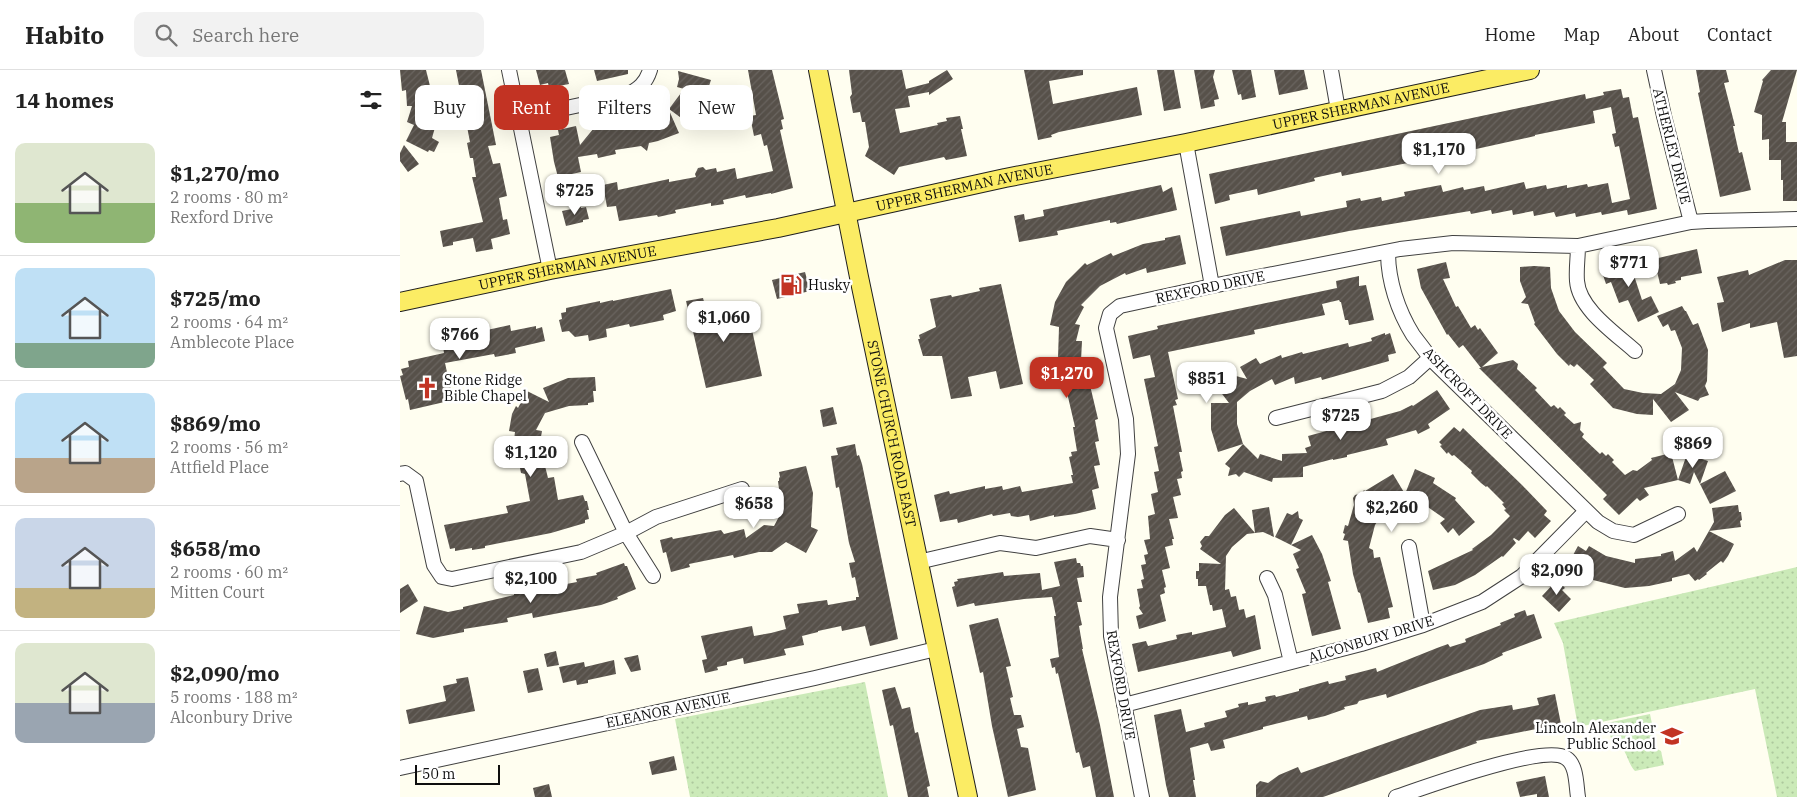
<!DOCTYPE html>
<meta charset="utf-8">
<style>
body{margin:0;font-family:"IBM Plex Serif",serif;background:#f2f2f2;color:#222;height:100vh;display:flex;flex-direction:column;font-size:19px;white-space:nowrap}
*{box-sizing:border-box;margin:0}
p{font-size:16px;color:#767676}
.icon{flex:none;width:28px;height:28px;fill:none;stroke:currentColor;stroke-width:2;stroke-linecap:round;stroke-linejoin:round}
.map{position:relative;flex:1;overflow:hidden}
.details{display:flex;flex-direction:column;background:#fff;width:400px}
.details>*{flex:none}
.hud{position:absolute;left:15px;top:15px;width:475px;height:45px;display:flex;gap:10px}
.scale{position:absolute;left:15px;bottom:12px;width:85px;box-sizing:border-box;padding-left:5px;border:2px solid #0e0e0e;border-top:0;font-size:14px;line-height:18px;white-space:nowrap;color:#0e0e0e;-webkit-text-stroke:4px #fff;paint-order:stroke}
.price{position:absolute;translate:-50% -42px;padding:0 11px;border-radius:10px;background:#fff;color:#222;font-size:16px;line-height:32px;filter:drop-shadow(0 1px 2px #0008)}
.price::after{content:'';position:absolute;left:50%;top:30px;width:15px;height:11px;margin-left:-8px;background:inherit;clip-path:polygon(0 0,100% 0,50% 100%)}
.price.current{background:#c23323;color:#fff}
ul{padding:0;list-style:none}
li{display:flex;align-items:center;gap:15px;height:125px;padding:0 15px}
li+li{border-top:1px solid #e0e0e0}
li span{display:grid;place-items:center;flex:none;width:140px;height:100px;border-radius:10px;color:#555}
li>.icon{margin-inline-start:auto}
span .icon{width:60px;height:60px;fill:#fffc;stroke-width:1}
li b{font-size:21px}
h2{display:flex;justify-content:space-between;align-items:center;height:60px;padding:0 15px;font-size:21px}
.pill{padding:0 18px;border-radius:10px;background:#fff;box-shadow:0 5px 20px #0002;font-size:18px;line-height:45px}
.pill.current{background:#c23323;color:#fff}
header{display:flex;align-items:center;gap:30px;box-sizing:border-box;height:70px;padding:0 25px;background:#fff;border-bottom:1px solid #e0e0e0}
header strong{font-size:24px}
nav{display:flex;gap:28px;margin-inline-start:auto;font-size:18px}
.search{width:350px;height:45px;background:#f2f2f2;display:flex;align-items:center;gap:12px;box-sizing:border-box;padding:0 18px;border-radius:10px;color:#767676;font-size:19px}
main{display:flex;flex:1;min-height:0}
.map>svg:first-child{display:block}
.grass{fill:url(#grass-dots)}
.building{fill:url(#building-hatch)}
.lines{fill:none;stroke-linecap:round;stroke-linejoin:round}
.minor-casing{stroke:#414141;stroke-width:16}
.major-casing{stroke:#1f1f1f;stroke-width:20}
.minor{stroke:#fff;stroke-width:14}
.major{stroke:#fbec64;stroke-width:18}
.labels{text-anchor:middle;stroke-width:5;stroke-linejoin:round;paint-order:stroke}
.street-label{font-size:14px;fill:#0e0e0e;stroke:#fff}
.poi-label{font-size:14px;fill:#0e0e0e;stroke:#fff;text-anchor:start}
</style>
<header>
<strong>Habito</strong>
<div class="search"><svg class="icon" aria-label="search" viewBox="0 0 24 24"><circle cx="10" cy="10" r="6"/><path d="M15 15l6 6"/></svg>Search here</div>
<nav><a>Home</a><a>Map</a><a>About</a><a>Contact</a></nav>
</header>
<main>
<section class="details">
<h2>14 homes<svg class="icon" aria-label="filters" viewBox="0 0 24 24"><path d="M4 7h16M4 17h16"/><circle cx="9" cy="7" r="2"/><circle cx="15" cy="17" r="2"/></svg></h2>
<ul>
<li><span style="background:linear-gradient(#dfe7d0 60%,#8fb573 0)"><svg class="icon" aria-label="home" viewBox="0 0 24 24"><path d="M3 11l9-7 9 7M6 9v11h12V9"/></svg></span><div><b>$1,270/mo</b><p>2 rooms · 80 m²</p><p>Rexford Drive</p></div></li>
<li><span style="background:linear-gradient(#bfe0f5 75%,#7fa58c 0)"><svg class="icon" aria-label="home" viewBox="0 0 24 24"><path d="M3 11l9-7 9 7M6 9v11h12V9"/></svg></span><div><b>$725/mo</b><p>2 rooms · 64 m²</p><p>Amblecote Place</p></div></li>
<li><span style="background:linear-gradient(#bfe0f5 65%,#b9a48a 0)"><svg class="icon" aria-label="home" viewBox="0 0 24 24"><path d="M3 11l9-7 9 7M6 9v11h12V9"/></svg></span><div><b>$869/mo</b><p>2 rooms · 56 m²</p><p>Attfield Place</p></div></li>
<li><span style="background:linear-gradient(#c9d6e8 70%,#c2b280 0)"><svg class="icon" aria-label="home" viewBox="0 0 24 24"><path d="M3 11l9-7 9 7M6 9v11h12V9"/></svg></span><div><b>$658/mo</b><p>2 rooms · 60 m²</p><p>Mitten Court</p></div></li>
<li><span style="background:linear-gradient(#dfe7d0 60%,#9aa5b1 0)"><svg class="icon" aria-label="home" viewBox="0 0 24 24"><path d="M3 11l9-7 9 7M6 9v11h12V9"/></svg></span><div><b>$2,090/mo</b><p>5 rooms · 188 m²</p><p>Alconbury Drive</p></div></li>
</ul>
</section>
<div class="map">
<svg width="1397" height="727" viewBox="0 0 1397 727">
<defs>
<pattern id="grass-dots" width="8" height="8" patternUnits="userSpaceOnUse" patternTransform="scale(1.25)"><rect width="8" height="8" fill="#cbeab8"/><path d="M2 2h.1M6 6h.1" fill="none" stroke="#adc89d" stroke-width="1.8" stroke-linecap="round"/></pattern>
<pattern id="building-hatch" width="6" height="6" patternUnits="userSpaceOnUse" patternTransform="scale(1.25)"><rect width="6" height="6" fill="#57514a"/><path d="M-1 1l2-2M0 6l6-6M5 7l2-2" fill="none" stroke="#6a6560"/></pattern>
</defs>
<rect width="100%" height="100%" fill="#fffef0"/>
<path class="grass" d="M1397 497V727H1377L1355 619 1178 657 1163 573 1154 553Z
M465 612 488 727H290L275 649Z
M1250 644 1257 679 1261 681 1264 695 1235 701C1226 692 1228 675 1213 676L1207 653Z"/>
<path class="building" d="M0 0H26L31 20 32 45 38 47 32 68 39 72 34 82 29 80 28 82 6 71 14 55 7 52 12 36H7L6 20 2 21Z
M56 0H81L96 75 88 76 93 94 100 93 107 126 99 128 103 150 107 149 110 164 91 169 93 179 76 182 73 168 53 172V175L43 177 40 161 83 152 72 107H76L73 88H70L67 73 70 72Z
M136 0H165L169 14 154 17H149L148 13 140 15Z
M194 0H228V4L197 11Z
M348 0H372L384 49 381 50 383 59 380 60 393 118 371 124V123L346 128 345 125 323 130 324 134 311 136V133L275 140 276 143 258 147 257 145 219 151 216 136 207 137 203 115 217 112 218 120 269 109V112L296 107 295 104 298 98 303 97 306 100 316 98 317 102 335 98 337 109 373 101 367 75 364 76 361 64 354 66 350 46 356 45Z
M449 0H502L506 19 529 13V11L547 0 553 9 529 25V22L508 26 510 37 495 39 500 63 538 55 537 53 547 51 546 48 560 46 563 59H561L567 86 546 90 544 87 499 97 494 105 465 86 469 77 465 52H462L460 42 453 43 450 27 452 24Z
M624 0H683V5L649 11 653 34 737 17 742 45 659 62 651 65 652 67 638 70Z
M757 0H774L781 38 764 41Z
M794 0H815L813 7 819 29 814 30 815 36 801 39Z
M832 0H851L856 27 842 30 841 24 838 25Z
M874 0H904L908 19 879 25Z
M1296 0H1326L1329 12 1324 13 1335 56H1333L1339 83 1342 82 1351 120 1320 127 1298 23 1300 22Z
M1371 0H1397L1382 52H1386V72H1397V131H1383V110H1381V90H1369V69L1362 70V45L1354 42 1363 11 1362 10Z
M278 1 311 10 306 25 277 17 279 9Z
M1221 19 1223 28 1229 27 1233 48 1238 47 1257 139 1228 145 1227 140 1202 145 1201 142 1176 147 1175 143 1156 147 1154 142 1134 146 1133 141 1113 145 1112 140 1092 144 1091 140 1071 144 1070 141 949 161 826 186 820 157 900 141 901 146 947 137 946 131 960 128 961 131 981 127 982 131 1005 126 1004 122 1041 115 1043 122 1063 117 1064 120 1084 116 1085 121 1124 112 1126 119 1146 115 1147 119 1167 115V118L1187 114 1188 117 1208 113 1212 133 1230 129 1219 76 1215 77 1212 64 1216 63 1211 37 1193 41 1195 53 1135 65V66L1058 83 942 106 941 102 914 108 915 111 858 125 857 119 829 125 830 130 815 134 809 104 1185 24 1186 29 1204 25 1203 22Z
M281 23 300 38 288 53 269 39Z
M268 38 279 63 258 71 249 73 247 81 241 76 215 80 216 84 198 88 197 84 178 87 181 102 158 107 154 92 150 67 159 65 158 60 176 56 180 75 194 58 247 47Z
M4 75 19 94 8 102 0 91V83Z
M761 115 763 122 772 117 777 140 717 154 716 152 710 153V150L657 161 658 165 619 172 614 146 624 144 625 150 644 146 643 140Z
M181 137V138L186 137 189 149 183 150V152L166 156 162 141Z
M780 165 786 194 747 203 746 198 726 205 725 203 700 216 681 235 684 237 675 254 680 255 676 271H682L681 291 684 290 698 349 695 350 699 371 695 372 700 395 694 396 699 418 692 420 696 439 675 444 654 447V445L630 451 629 445 618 447 611 446 610 443 593 446 592 444 558 453 557 449 540 452 534 425 549 421 550 424 585 416V419L602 416 603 420 620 416 622 422 673 413 671 405H673L669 387 672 386 671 382 677 381 673 357H675L665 314 658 288 659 257 650 255 655 232 666 212 685 193 687 195 711 183 713 186 743 174 765 170V168Z
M1297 179 1302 203 1281 207V210L1275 211 1276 213 1268 215 1267 213 1260 214 1254 189Z
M1225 186 1226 191 1229 190 1242 230 1251 226 1259 242 1238 252 1228 230 1219 233 1211 212 1206 214 1202 202 1208 201 1205 193Z
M1385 190H1397V286L1384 288 1377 252 1350 258V253L1322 262 1317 233 1324 232 1317 207 1348 200 1349 205Z
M1046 192 1050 208 1043 209 1056 237 1058 236 1071 258 1075 255 1078 260 1080 258 1098 283 1082 297 1113 290 1118 294 1117 299 1137 318 1135 320 1151 337 1154 335 1158 339 1160 337 1166 343 1164 345 1174 354 1181 352 1180 360 1184 364 1182 367 1200 384 1202 382 1206 386 1208 384 1214 390 1212 392 1225 405 1233 400 1237 401 1252 390 1251 388 1271 383 1278 410 1244 418 1249 425 1240 431 1237 428 1219 445 1203 429 1207 425 1079 298H1081L1063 275 1059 278 1048 264 1047 265 1021 218 1017 199Z
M1134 196 1150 197 1151 218 1159 241 1175 262 1207 293 1203 297 1224 319 1243 323 1261 324 1275 314 1281 300 1282 278 1275 260 1271 261 1268 254 1263 257 1257 246 1282 236 1285 241H1286L1293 255 1298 253 1308 280 1307 311 1305 316 1309 325 1300 328 1298 331 1275 322 1289 340 1271 352 1253 329V345L1237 344 1213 338 1190 314 1194 310 1177 294 1174 297 1170 294 1169 296 1157 284 1134 254 1135 253 1128 234 1121 233 1126 227 1120 211V197Z
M405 202 410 221 377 229 372 210Z
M959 206V216L966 215 974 250 949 255 948 250H945L941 232H940L939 230 922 234 925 245 854 260 855 264 768 282 778 329 775 330 777 335 773 336 782 382H779L783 401 781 402 782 408 777 409 781 425 773 427 778 448 769 449 774 469H772L773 475 765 477 770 498 762 500 766 517 764 518 765 523 760 525 766 551 739 559 736 546 743 544 739 538 740 536 737 519 743 518 741 510 744 509 741 495 746 494 744 485 748 484 744 470 750 469 748 446 755 444 751 424 758 422 754 402 759 401 754 377 758 376 744 309 755 307 750 285 733 289 728 266 758 259 757 256 937 218 936 211Z
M601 214 623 314 600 319 596 301 568 307 572 326 551 329 542 286H523L518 269H520L519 265 536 257 530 229 551 225 552 227 580 221 579 218Z
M271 219 276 241 263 245 264 250 230 257 229 254 206 259 207 267 189 271 188 265 175 267 169 261 162 262 159 250 162 249 161 243 166 242V238L200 231V233L213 230V231Z
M303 228 306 239 346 232 362 306 306 318 286 231Z
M85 254 87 260 110 255 111 261 136 256V259L142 257 145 271 115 278 116 283 95 287 94 284 45 293 53 330 10 340 8 329 6 330 0 306 3 305 1 299 9 297 8 291 44 283 41 264Z
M985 263V265L990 263 996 283 988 285 989 291 922 310 921 307 895 314 894 307 875 315 872 309 850 321 837 332V354L843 374 818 382 811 359V333H829L816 316 825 308V303L847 309 840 297 856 288 860 294 881 285 882 288 902 282 903 284 948 273 949 277 972 271 971 268Z
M195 307 196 321H193L194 332 188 333V335L169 336 145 343 136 360 142 361 137 389H141L142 393 144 392 148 408 154 407 158 430 183 425 185 431H187L189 440H187L189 449 185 450V453L151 463 85 476V478L72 480V478L55 481V478L50 479 44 455 108 443 106 436 130 431 125 404 121 403 116 378H113L115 362 109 361 112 344 116 336 118 338 127 321 149 332 143 318 168 308Z
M1037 320 1050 339 1028 354 1030 358 1018 364 1016 360 986 369 988 375 947 385V387L933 390V389L903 397V407L873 408 872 412 844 402 839 407 836 404 828 406 830 398 825 394 843 374 858 389 860 384 882 391V384L907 383 905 378 911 376 908 366 1000 341 1012 335 1013 336Z
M433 337 437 354 423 357 420 340Z
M1054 357 1060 362 1063 358 1122 415 1147 441 1144 445 1151 451 1135 468 1128 461 1119 471 1114 468 1113 469 1116 473 1103 487 1102 486 1075 505 1055 515 1033 520 1028 501 1073 480 1072 479 1091 465 1110 446 1104 440 1106 439 1102 434 1104 433 1087 416 1086 417 1081 413 1071 403 1072 401 1054 385 1052 386 1048 382 1047 384 1040 376 1042 375 1039 372Z
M455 374 457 386 459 385 462 394 498 569 470 576 465 556 442 561 441 556 418 561V562L402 566 404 575 384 579 386 585 344 594 343 588 327 592V595L317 597 318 600 305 603 302 590 307 589 301 566 352 556 354 566 371 563 386 559 383 546 399 543 397 534 427 530 428 535 456 530V527H459L455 507 452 508 449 493 455 492 449 473 439 417 436 418 431 386 438 385 436 378Z
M1287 384 1308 391 1300 414 1294 402 1290 414 1278 410Z
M406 396 413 423 411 457 418 460 406 483 386 472 372 482H359L334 488 333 485 289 494 290 497 271 502 266 482 263 483 260 470 272 467 273 469 321 460 324 464 344 459 346 468 364 455 374 456 382 441V427H380L378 411H379V408L380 407 379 402Z
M1015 399 1035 408 1033 413 1056 428 1055 430 1075 452 1059 466 1053 458 1048 463 1040 453 1045 449 1022 433 1007 427 984 441 975 455 969 478 973 480 974 488 980 487 993 537 988 538 990 548 968 553 960 523 958 522 953 504 948 471 943 470 945 464 943 463 945 455 948 456 954 435 953 428 955 425 962 423 964 420 965 421 993 404 1005 424Z
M1325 401 1336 421 1310 434 1300 414Z
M1338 435 1339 442H1341L1342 450 1340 451 1341 457 1309 461 1334 474 1328 486 1323 493 1321 491 1306 503 1307 504 1299 510 1298 509 1295 511 1289 504 1272 508V511L1249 516 1225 518 1189 509 1167 496 1178 476 1186 481 1189 476 1206 486 1235 493V489L1261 486V484L1273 481 1275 491 1294 477 1297 482 1314 452 1312 438Z
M869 437 874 467 863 462 847 464 832 477 826 486 825 520 829 519 831 527 836 526 839 540 844 539 846 548 855 545 861 579 833 587 831 581 738 602 732 574 746 571 748 576 777 569 776 565 792 562V565L826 557 822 539 813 541 812 535H810L806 516H798V509H796V501H799V493L821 494 800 479 802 476 800 472 805 466H809L825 445 834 438 855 463 852 440Z
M898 441 899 448 903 450 891 475 875 467 887 443 892 445Z
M912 465 922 484 931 511 928 512 941 559 912 566 902 524 906 523 896 499 899 498 893 484 901 480 891 475Z
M676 488 677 493H680L681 496H683L684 507 677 508 682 532H677L682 555 679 556 683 579H682L700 655 714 727H696L690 696 683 698 679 682 676 683 658 603 656 604 655 597 652 598 650 589 659 587 654 546H656L652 527 624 529 575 536 574 533 557 537 552 517 555 516 554 512 558 511 557 509 603 502 604 506 640 503 642 520 660 516 654 492Z
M224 493 225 496H227L236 519 217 527 218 529 201 535 133 548 132 543 107 548 108 552 64 559V562L33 568 16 564 24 536 48 542 63 539V537L114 525V522L124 520V522L177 512 176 509 197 505 196 503Z
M1157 510 1165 518 1162 520 1171 529 1159 542 1142 526Z
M8 514 18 531 0 543V519Z
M1125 540 1127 546 1134 544 1142 568 1102 583 1103 585 1084 594 987 628 986 624 959 631 957 634 944 637 945 639 925 646 908 650 907 646 863 657V659L823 670 825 678 811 681 808 673 790 678 795 710H793L796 727H769L766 715 754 645 781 639 786 662 805 657 804 653 827 647 825 641 839 637 838 634 848 632V635L866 631 865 627 875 625 876 627 899 621V619L928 611 929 614 946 610 945 606 976 598 977 602 1037 578 1048 574 1050 577 1066 572 1065 569 1101 555 1100 553 1115 547 1114 544Z
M598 548 611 596 606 597 613 627 610 628 614 645H621L624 657 617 659 621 677 628 678 636 720 608 727 592 656 583 602 580 603 569 555Z
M156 581 159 595 147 597 144 584Z
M238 585 241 600 231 602 224 588Z
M214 590 216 604 188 610V613L177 615 176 610 163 613 159 597 184 592 185 597Z
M138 598 143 620 128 623 123 601Z
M68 607 75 641 9 654 6 640 46 631 43 616 57 613 56 609Z
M495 617 502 639 510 637 515 663 518 662 530 716 527 717 529 727H508L493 655 490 656 482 620Z
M1155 624 1161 654 1076 671 1077 673 923 727H856V715L860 711 868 713 879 705 898 697 901 703 1080 640 1112 635 1113 640 1139 635 1137 628Z
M274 686 277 700 252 705 249 692Z
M1145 706 1149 727H1137V724L1120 727 1116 712Z
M149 714 152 727H135L133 718Z"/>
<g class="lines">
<g class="minor-casing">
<path id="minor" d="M109 0 150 200
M931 0 938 40
M1254 0 1264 46 1291 152
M119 48 227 25C239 19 246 13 250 0
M786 73 812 216
M1178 176C1178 187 1176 199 1177 211 1179 239 1215 263 1235 281
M988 182C988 211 998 241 1013 265 1019 273 1025 280 1030 288L1198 452 1213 461 1234 465 1278 444
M876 348 982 321 1009 307 1030 288
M182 372 226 463 253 506
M0 404 5 403 16 411 34 495 42 507 52 509 181 482 226 463 256 447 342 419
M1009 477 1023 555
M518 492 600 473 636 478 690 466 718 470
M867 508 875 525 891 592
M724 635 961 574 1023 555 1082 532 1122 506 1186 441
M0 698 415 608 536 579
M742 727 711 566 710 527 728 384 726 349 706 258 710 244 720 236 812 216 1000 179 1053 173 1178 176 1291 152 1307 151 1397 149
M996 727C1023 718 1145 673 1166 688 1177 695 1176 715 1178 727"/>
</g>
<g class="major-casing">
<g id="major">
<path id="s1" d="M418 0 459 207 568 727"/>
<path id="s2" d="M0 232 150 200 378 158 605 108 786 73 1130 0"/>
</g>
</g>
<use href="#minor" class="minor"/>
<use href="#major" class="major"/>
</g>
<defs>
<g id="fuel-bare" transform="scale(1.725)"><path d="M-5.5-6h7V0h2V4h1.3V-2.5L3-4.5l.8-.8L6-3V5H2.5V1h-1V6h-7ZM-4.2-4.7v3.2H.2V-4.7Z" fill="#c23323" stroke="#fff" stroke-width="2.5" paint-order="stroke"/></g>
<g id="church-bare" transform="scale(1.725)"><path d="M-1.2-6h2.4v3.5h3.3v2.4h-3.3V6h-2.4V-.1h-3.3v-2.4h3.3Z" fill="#c23323" stroke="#fff" stroke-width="2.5" paint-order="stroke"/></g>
<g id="school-bare" transform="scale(1.725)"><path d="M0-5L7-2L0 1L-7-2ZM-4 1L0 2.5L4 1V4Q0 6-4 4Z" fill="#c23323" stroke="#fff" stroke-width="2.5" paint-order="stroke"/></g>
</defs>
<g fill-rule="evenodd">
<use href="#fuel-bare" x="391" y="215"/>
<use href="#church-bare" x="27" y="318"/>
<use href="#school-bare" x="1272" y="666"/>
</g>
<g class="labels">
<g class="street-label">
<text dy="5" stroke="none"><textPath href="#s2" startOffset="981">UPPER SHERMAN AVENUE</textPath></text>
<text transform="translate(1272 76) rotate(76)" y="5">ATHERLEY DRIVE</text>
<text dy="5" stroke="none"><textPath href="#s2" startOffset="576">UPPER SHERMAN AVENUE</textPath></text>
<text dy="5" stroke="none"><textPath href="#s2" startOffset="171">UPPER SHERMAN AVENUE</textPath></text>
<text transform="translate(810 217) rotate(-12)" y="5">REXFORD DRIVE</text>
<text transform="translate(1068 323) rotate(46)" y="5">ASHCROFT DRIVE</text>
<text dy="5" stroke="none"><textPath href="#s1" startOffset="371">STONE CHURCH ROAD EAST</textPath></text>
<text transform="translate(971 569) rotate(-17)" y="5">ALCONBURY DRIVE</text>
<text transform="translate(721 615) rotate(80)" y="5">REXFORD DRIVE</text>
<text transform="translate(268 640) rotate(-12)" y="5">ELEANOR AVENUE</text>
</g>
<g class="poi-label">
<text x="408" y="220">Husky</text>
<text x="44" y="315">Stone Ridge<tspan x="44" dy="16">Bible Chapel</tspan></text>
<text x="1256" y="663" text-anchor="end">Lincoln Alexander<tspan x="1256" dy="16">Public School</tspan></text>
</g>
</g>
</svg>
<div class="scale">50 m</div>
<b class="price" style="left:1039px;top:105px">$1,170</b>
<b class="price" style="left:175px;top:146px">$725</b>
<b class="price" style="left:1229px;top:218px">$771</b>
<b class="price" style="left:324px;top:273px">$1,060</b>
<b class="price" style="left:60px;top:290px">$766</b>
<b class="price current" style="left:667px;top:329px">$1,270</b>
<b class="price" style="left:807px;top:334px">$851</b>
<b class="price" style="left:941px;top:371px">$725</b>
<b class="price" style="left:1293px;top:399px">$869</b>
<b class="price" style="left:131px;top:408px">$1,120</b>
<b class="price" style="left:354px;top:459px">$658</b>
<b class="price" style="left:992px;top:463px">$2,260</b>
<b class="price" style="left:1157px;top:526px">$2,090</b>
<b class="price" style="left:131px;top:534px">$2,100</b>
<div class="hud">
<a class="pill">Buy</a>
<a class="pill current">Rent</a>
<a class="pill">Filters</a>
<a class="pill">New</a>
</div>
</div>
</main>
